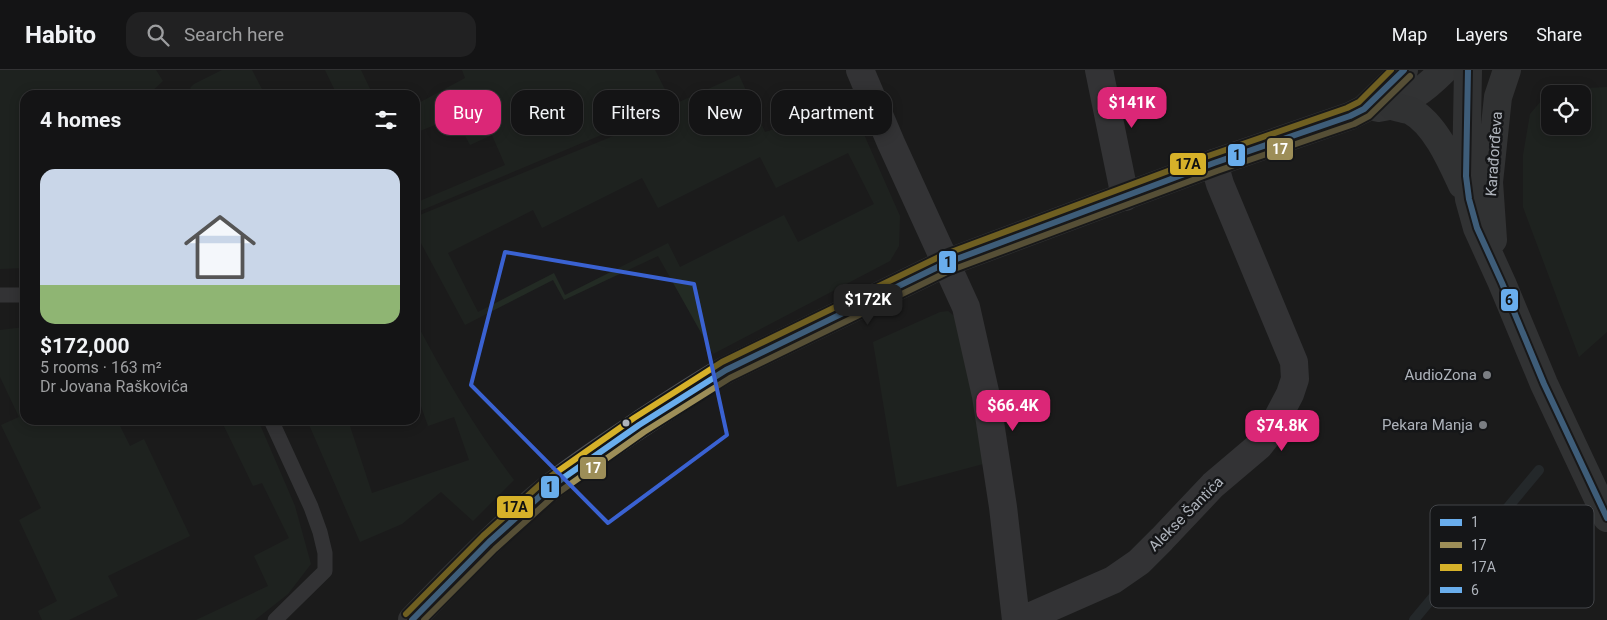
<!DOCTYPE html>
<meta charset="utf-8">
<style>
body{margin:0;font-family:Roboto,sans-serif;background:#212122;color:#f1f3f6;height:100vh;display:flex;flex-direction:column;font-size:19px;white-space:nowrap}
*{box-sizing:border-box;margin:0}
p{font-size:16px;color:#9d9ea0}
.icon{flex:none;width:28px;height:28px;fill:none;stroke:currentColor;stroke-width:2;stroke-linecap:round;stroke-linejoin:round}
.map{position:relative;flex:1;overflow:hidden}
.details{position:absolute;left:20px;top:20px;width:400px;height:335px;display:flex;flex-direction:column;background:#141415;border-radius:15px;box-shadow:0 2px 12px #0003,0 0 0 1px #333334}
.details>*{flex:none}
.banner{position:absolute;left:435px;top:20px;width:475px;height:45px;display:flex;gap:10px}
.tools{position:absolute;left:1541px;top:15px;display:grid;gap:10px}
.tools a{display:grid;place-items:center;width:50px;height:50px;border-radius:10px;background:#141415;box-shadow:0 2px 12px #0003,0 0 0 1px #333334;font-size:25px}
.price{position:absolute;translate:-50% -42px;padding:0 11px;border-radius:10px;background:#db2777;color:#fff;font-size:16px;line-height:32px;filter:drop-shadow(0 1px 2px #0008)}
.price::after{content:'';position:absolute;left:50%;top:30px;width:15px;height:11px;margin-left:-8px;background:inherit;clip-path:polygon(0 0,100% 0,50% 100%)}
.price.active{background:#222;color:#fff}
ul{padding:0;list-style:none}
li{display:grid;align-content:center;gap:10px;height:265px;padding:0 20px}
li span{display:grid;place-items:center;height:155px;border-radius:15px;color:#555}
li>.icon{margin-inline-start:auto}
span .icon{width:90px;height:90px;fill:#fffc;stroke-width:1}
li b{font-size:21px}
h2{display:flex;justify-content:space-between;align-items:center;height:60px;padding:0 20px;font-size:21px}
.pill{padding:0 18px;border-radius:15px;background:#141415;box-shadow:0 2px 12px #0003,0 0 0 1px #333334;font-size:18px;line-height:45px}
.pill.active{background:#db2777;color:#fff}
header{display:flex;align-items:center;gap:30px;box-sizing:border-box;height:70px;padding:0 25px;background:#141415;border-bottom:1px solid #333334}
header strong{font-size:24px}
nav{display:flex;gap:28px;margin-inline-start:auto;font-size:18px}
.search{width:350px;height:45px;background:#212122;display:flex;align-items:center;gap:12px;box-sizing:border-box;padding:0 18px;border-radius:15px;color:#9d9ea0;font-size:19px}
.map>svg:first-child{display:block}
.green{fill:#232b24;fill-rule:evenodd}
.lines{fill:none;stroke-linecap:round;stroke-linejoin:round}
.stream{stroke:#2f383d;stroke-width:10}
.lane{stroke:#505154;stroke-width:15}
.street{stroke:#505154;stroke-width:28}
.secondary{stroke:#4f5052;stroke-width:28}
.primary{stroke:#4d4e50;stroke-width:28}
.bus-1-casing{stroke:#151618;stroke-width:10}
.bus-2-casing{stroke:#151618;stroke-width:10}
.bus-3-casing{stroke:#151618;stroke-width:10}
.bus-4-casing{stroke:#151618;stroke-width:10}
.bus-1{stroke:#69adec;stroke-width:6}
.bus-2{stroke:#9d8e58;stroke-width:6}
.bus-3{stroke:#d6b129;stroke-width:6}
.bus-4{stroke:#69adec;stroke-width:6}
.marked{fill:none;stroke:#3a62d2;stroke-width:4;stroke-linejoin:round}
.poi-dot{fill:#7b7e83;stroke:#151618;stroke-width:2}
.bus-dot{fill:#aeb3bb;stroke:#151618;stroke-width:2}
.labels{text-anchor:middle;stroke-width:5;stroke-linejoin:round;paint-order:stroke}
.street-label{font-size:15px;fill:#aeb3bb;stroke:#151618}
.poi-label{font-size:15px;fill:#aeb3bb;stroke:#151618;text-anchor:end}
.key{fill:#151618;stroke:#434549;stroke-width:1}
.key-label{font-size:14px;fill:#aeb3bb}
.line-badge{stroke:#151618;stroke-width:2}
.badge-label{font-size:14px;text-anchor:middle;font-weight:bold;fill:#fff}
.pale-badge-label{font-size:14px;text-anchor:middle;font-weight:bold;fill:#111}
</style>
<header>
<strong>Habito</strong>
<div class="search"><svg class="icon" aria-label="search" viewBox="0 0 24 24"><circle cx="10" cy="10" r="6"/><path d="M15 15l6 6"/></svg>Search here</div>
<nav><a>Map</a><a>Layers</a><a>Share</a></nav>
</header>
<div class="map">
<svg width="1607" height="550" viewBox="0 0 1607 550">
<rect width="100%" height="100%" fill="#1b1b1c"/>
<path class="green" d="M0 0H156L163 11 148 25H25V198L0 199Z
M222 0H252L265 25H197L190 18 194 14Z
M325 0H361L373 25H337Z
M462 0H655L673 35 415 143V133L505 95 492 65 470 75 455 47 415 63V35L465 8Z
M739 5 765 62 851 35 900 146 899 176 890 191 713 284 658 186 564 230 553 210 465 255 415 162V147L677 40V33ZM848 83 874 134 798 172 784 145 680 197 668 173 565 225 554 203 478 242 448 183 533 140 542 158 642 108 658 138 760 87 776 118Z
M1607 17V262L1579 287 1523 137V85L1530 44 1547 24 1568 19ZM1550 24H1582V56H1550Z
M948 241 958 249 987 393 897 417 873 272 940 242Z
M415 250C444 306 476 360 514 410L473 451 441 422 402 454 360 472 307 350H348L372 423 469 390 454 347 428 356 415 319Z
M25 257V350H117L130 376 144 369 190 466 108 506 118 526 69 550H42L38 541 57 531 19 450 41 438 1 355 19 347 0 307V260Z
M221 350H258L295 436 311 494 288 524 255 550H196L268 516 254 486 289 468 262 413 253 416Z"/>
<g class="lines">
<path class="stream" d="M1414 550 1539 400"/>
<path class="lane" d="M0 225H25
M271 350 311 437 320 462 325 483V501L275 550"/>
<path class="street" d="M860 0 891 73 966 237 986 326 1003 437 1016 550
M1099 0 1125 127
M1022 550 1113 510 1139 492 1162 469 1213 415 1259 376 1270 362 1290 324 1295 309 1294 292 1220 114 1214 93"/>
<path class="secondary" d="M1378 38C1405 35 1425 19 1444 0
M412 550C452 508 493 466 537 428 569 401 605 378 639 355 668 336 696 317 726 300L946 193 1214 93 1350 46 1364 39 1404 0"/>
<path class="primary" d="M1468 0 1466 106 1469 129 1477 158 1502 213 1544 314 1607 448
M1392 36C1398 38 1406 39 1411 41 1435 54 1451 91 1462 115
M1493 170 1489 112 1498 27 1507 0"/>
<g class="bus-1-casing">
<path id="bus-1" d="M412 550 489 472 549 418 639 355 726 300 946 193 1214 93 1350 46 1364 39 1404 0"/>
</g>
<g class="bus-2-casing">
<path id="bus-2" d="M424 550 495 479 555 425 644 362 730 308 949 201 1217 101 1354 54 1369 46 1410 6"/>
</g>
<g class="bus-3-casing">
<path id="bus-3" d="M406 544 483 466 544 411 634 348 722 292 943 185 1211 85 1347 38 1359 32 1391 0"/>
</g>
<g class="bus-4-casing">
<path id="bus-4" d="M1468 0 1466 106 1469 129 1477 158 1502 213 1544 314 1607 448"/>
</g>
<use href="#bus-1" class="bus-1"/>
<use href="#bus-2" class="bus-2"/>
<use href="#bus-3" class="bus-3"/>
<use href="#bus-4" class="bus-4"/>
</g>
<path d="M0 0H1607V550H0ZM505 182 694 214 727 365 608 453 471 315Z" fill="#1b1b1c" fill-opacity=".55" fill-rule="evenodd"/>
<path class="marked" d="M505 182 694 214 727 365 608 453 471 315Z"/>
<g class="poi-dot">
<circle cx="1487" cy="305" r="5"/>
<circle cx="1483" cy="355" r="5"/>
</g>
<circle class="bus-dot" cx="626" cy="353" r="4.5"/>
<g class="labels">
<g class="street-label">
<text transform="translate(1494 84) rotate(-86)" y="5">Karađorđeva</text>
<text transform="translate(1186 444) rotate(-45)" y="5">Alekse Šantića</text>
</g>
<g class="poi-label">
<text x="1477" y="310">AudioZona</text>
<text x="1473" y="360">Pekara Manja</text>
</g>
</g>
<rect x="1430" y="435" width="164" height="103" rx="8" class="key"/>
<rect x="1440" y="449" width="22" height="7" fill="#69adec"/>
<rect x="1440" y="472" width="22" height="6" fill="#9d8e58"/>
<rect x="1440" y="494" width="22" height="7" fill="#d6b129"/>
<rect x="1440" y="517" width="22" height="6" fill="#69adec"/>
<g class="key-label">
<text x="1471" y="457">1</text>
<text x="1471" y="480">17</text>
<text x="1471" y="502">17A</text>
<text x="1471" y="525">6</text>
</g>
<g class="line-badge">
<rect x="1266" y="67" width="28" height="24" rx="5" fill="#9d8e58"/>
<rect x="1227" y="73" width="19" height="24" rx="5" fill="#69adec"/>
<rect x="1169" y="82" width="38" height="24" rx="5" fill="#d6b129"/>
<rect x="938" y="180" width="19" height="24" rx="5" fill="#69adec"/>
<rect x="1500" y="218" width="19" height="24" rx="5" fill="#69adec"/>
<rect x="579" y="386" width="28" height="24" rx="5" fill="#9d8e58"/>
<rect x="540" y="405" width="20" height="24" rx="5" fill="#69adec"/>
<rect x="496" y="425" width="38" height="24" rx="5" fill="#d6b129"/>
</g>
<g class="badge-label">
<text x="1280" y="84">17</text>
<text x="593" y="403">17</text>
</g>
<g class="pale-badge-label">
<text x="1237" y="90">1</text>
<text x="1188" y="99">17A</text>
<text x="948" y="197">1</text>
<text x="1509" y="235">6</text>
<text x="550" y="422">1</text>
<text x="515" y="442">17A</text>
</g>
</svg>
<div class="tools">
<a><svg class="icon" aria-label="locate" viewBox="0 0 24 24"><circle cx="12" cy="12" r="6"/><path d="M12 2v4M12 18v4M2 12h4M18 12h4"/></svg></a>
</div>
<b class="price" style="left:1132px;top:59px">$141K</b>
<b class="price active" style="left:868px;top:256px">$172K</b>
<b class="price" style="left:1013px;top:362px">$66.4K</b>
<b class="price" style="left:1282px;top:382px">$74.8K</b>
<div class="banner">
<a class="pill active">Buy</a>
<a class="pill">Rent</a>
<a class="pill">Filters</a>
<a class="pill">New</a>
<a class="pill">Apartment</a>
</div>
<section class="details">
<h2>4 homes<svg class="icon" aria-label="filters" viewBox="0 0 24 24"><path d="M4 7h16M4 17h16"/><circle cx="9" cy="7" r="2"/><circle cx="15" cy="17" r="2"/></svg></h2>
<ul>
<li><span style="background:linear-gradient(#c9d6e8 75%,#8fb573 0)"><svg class="icon" aria-label="home" viewBox="0 0 24 24"><path d="M3 11l9-7 9 7M6 9v11h12V9"/></svg></span><div><b>$172,000</b><p>5 rooms · 163 m²</p><p>Dr Jovana Raškovića</p></div></li>
</ul>
</section>
</div>
